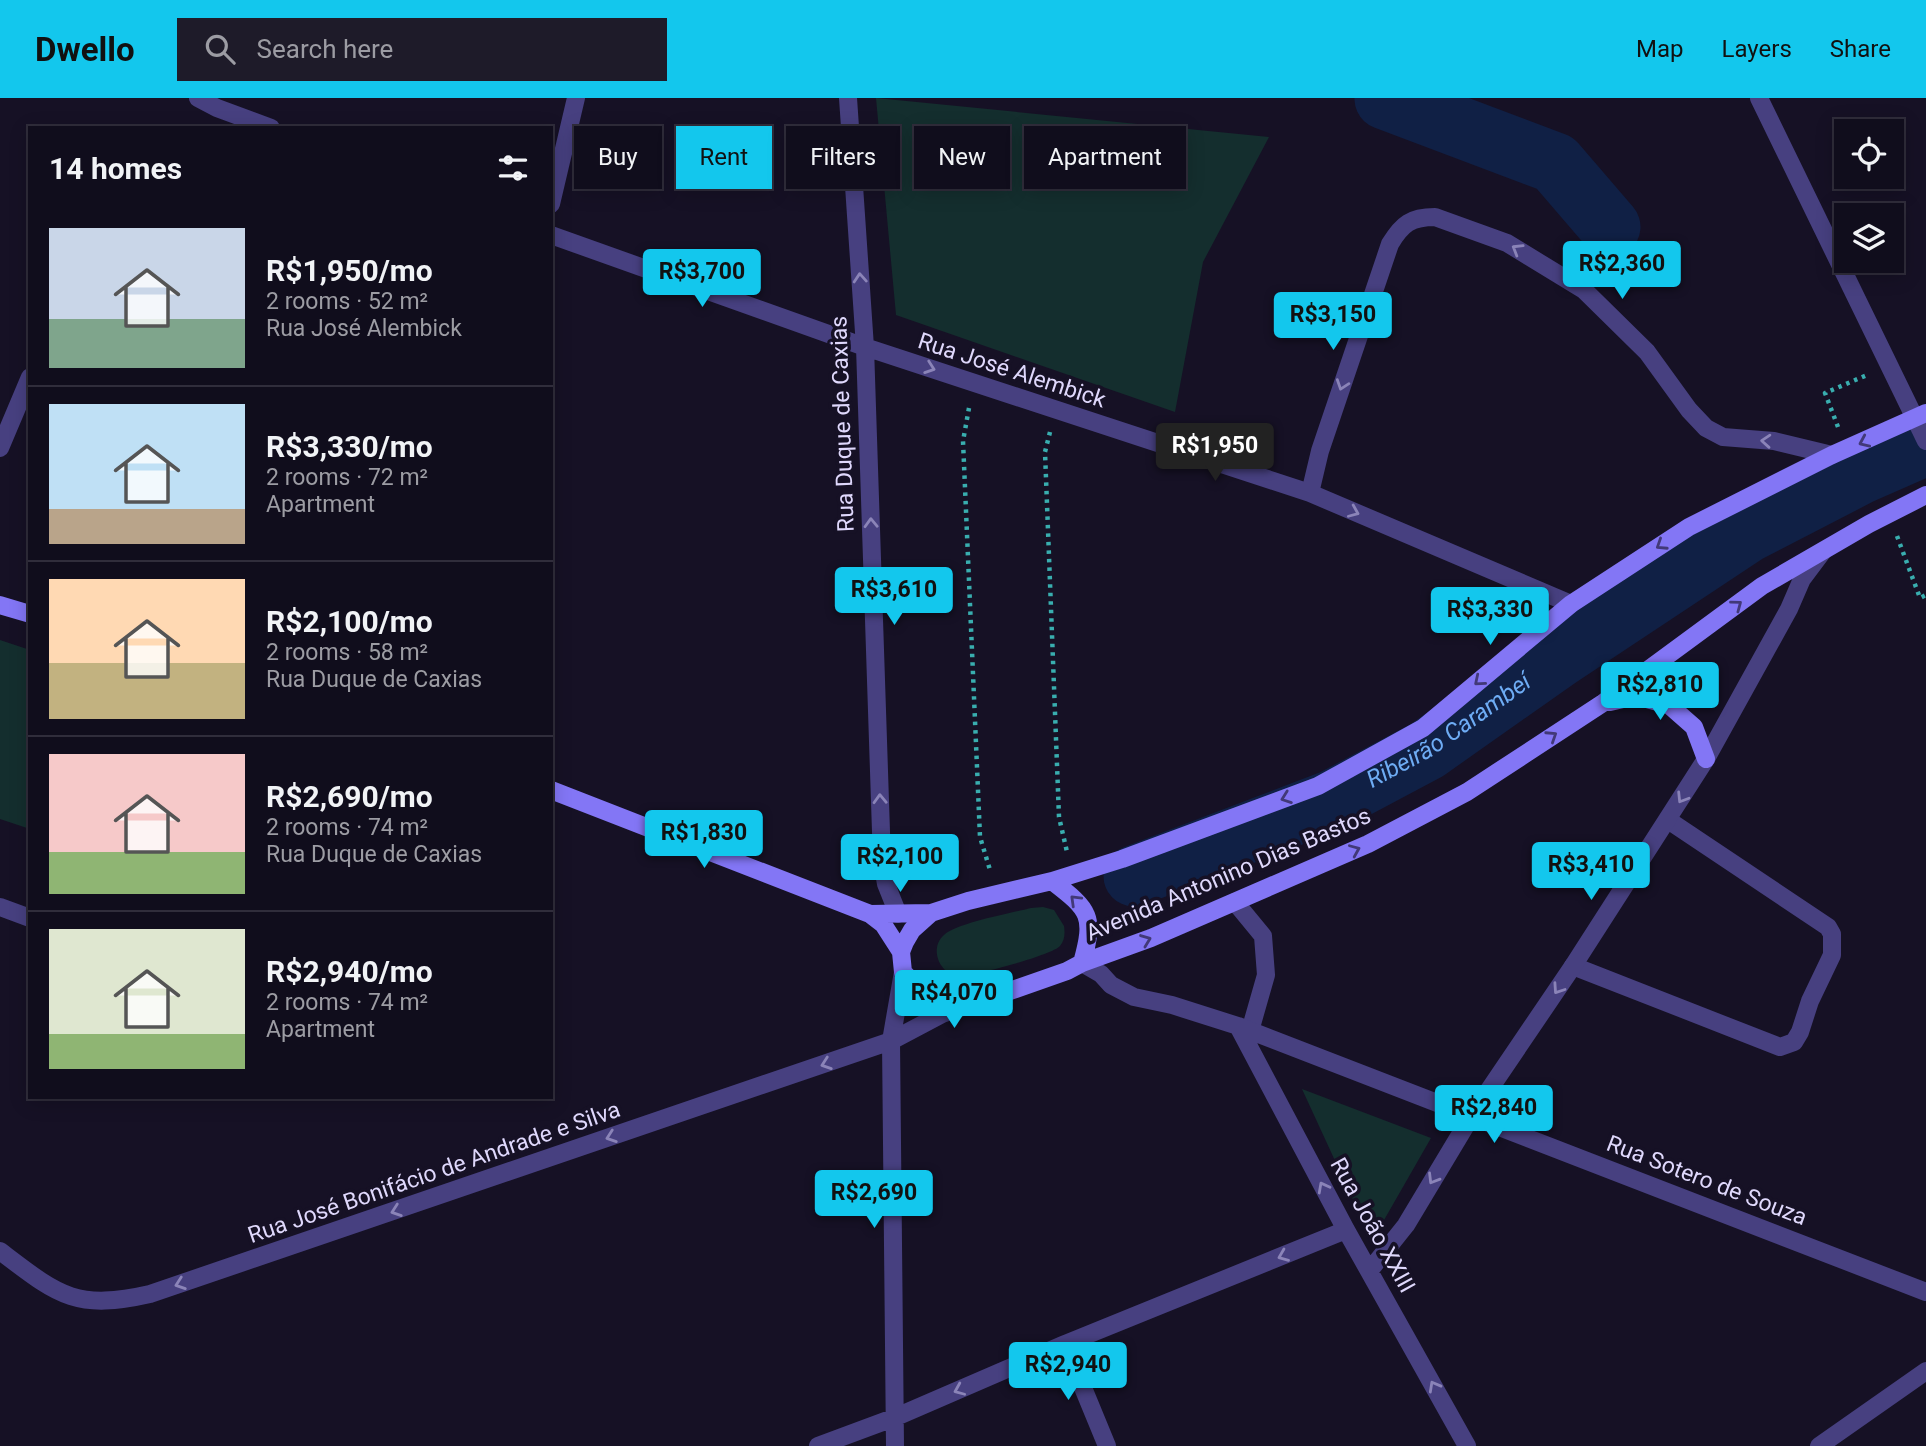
<!DOCTYPE html>
<meta charset="utf-8">
<style>
body{margin:0;font-family:Roboto,sans-serif;background:#1e1b29;color:#f1f3f6;height:100vh;display:flex;flex-direction:column;font-size:26px;white-space:nowrap}
*{box-sizing:border-box;margin:0}
p{font-size:23px;color:#9c9ca3}
.icon{flex:none;width:38px;height:38px;fill:none;stroke:currentColor;stroke-width:2;stroke-linecap:round;stroke-linejoin:round}
.map{position:relative;flex:1;overflow:hidden}
.side{position:absolute;left:28px;top:28px;width:525px;height:973px;display:flex;flex-direction:column;background:#100d1c;border-radius:0px;box-shadow:0 4px 18px #0003,0 0 0 2px #302d3b}
.side>*{flex:none}
.hud{position:absolute;left:574px;top:28px;width:665px;height:63px;display:flex;gap:14px}
.buttons{position:absolute;left:1834px;top:21px;display:grid;gap:14px}
.buttons a{display:grid;place-items:center;width:70px;height:70px;border-radius:0px;background:#100d1c;box-shadow:0 4px 18px #0003,0 0 0 2px #302d3b;font-size:35px}
.price{position:absolute;translate:-50% -60px;padding:0 16px;border-radius:7px;background:#13c7ed;color:#111;font-size:23px;line-height:46px;filter:drop-shadow(0 2px 4px #0008)}
.price::after{content:'';position:absolute;left:50%;top:42px;width:21px;height:16px;margin-left:-10px;background:inherit;clip-path:polygon(0 0,100% 0,50% 100%)}
.price.active{background:#222;color:#fff}
ul{padding:0;list-style:none}
li{display:flex;align-items:center;gap:21px;height:175px;padding:0 21px}
li+li{border-top:2px solid #302d3b}
li span{display:grid;place-items:center;flex:none;width:196px;height:140px;border-radius:0px;color:#555}
li>.icon{margin-inline-start:auto}
span .icon{width:84px;height:84px;fill:#fffc;stroke-width:1}
li b{font-size:30px}
h2{display:flex;justify-content:space-between;align-items:center;height:84px;padding:0 21px;font-size:30px}
.tag{padding:0 24px;border-radius:0px;background:#100d1c;box-shadow:0 4px 18px #0003,0 0 0 2px #302d3b;font-size:24px;line-height:63px}
.tag.active{background:#13c7ed;color:#111}
header{display:flex;align-items:center;gap:42px;box-sizing:border-box;height:98px;padding:0 35px;background:#13c7ed;color:#111}
header strong{font-size:33px}
nav{display:flex;gap:38px;margin-inline-start:auto;font-size:24px}
.search{width:490px;height:63px;background:#1e1b29;display:flex;align-items:center;gap:18px;box-sizing:border-box;padding:0 24px;border-radius:0px;color:#9c9ca3;font-size:26px}
.map>svg:first-child{display:block}
.green{fill:#142e2e}
.lines{fill:none;stroke-linecap:round;stroke-linejoin:round}
.river{stroke:#102045;stroke-width:61}
.path{stroke:#39aeaf;stroke-width:4.5;stroke-dasharray:3.5 5;stroke-linecap:butt}
.service{stroke:#474080;stroke-width:18}
.minor{stroke:#474080;stroke-width:18}
.secondary{stroke:#8376f5;stroke-width:18}
.oneway{stroke:#8b84b8}
.oneway2{stroke:#423978}
.labels{text-anchor:middle;stroke-width:7;stroke-linejoin:round;paint-order:stroke}
.street-label{font-size:23px;fill:#dfd8fc;stroke:#161125}
.water-label{font-size:24px;font-style:italic;fill:#6eacf4;stroke:#161125}
</style>
<header>
<strong>Dwello</strong>
<div class="search"><svg class="icon" aria-label="search" viewBox="0 0 24 24"><circle cx="10" cy="10" r="6"/><path d="M15 15l6 6"/></svg>Search here</div>
<nav><a>Map</a><a>Layers</a><a>Share</a></nav>
</header>
<div class="map">
<svg width="1926" height="1348" viewBox="0 0 1926 1348">
<rect width="100%" height="100%" fill="#161125"/>
<path class="green" d="M876 0 1269 39 1203 164 1175 314 896 217Z
M0 542 30 552V731L0 721Z
M1043 809 1054 812 1064 828C1065 835 1065 842 1060 848 1052 857 972 879 958 878 939 876 929 850 944 837 957 825 1012 815 1031 810Z
M1302 991 1431 1040 1372 1143Z"/>
<g class="lines">
<g class="river">
<path d="M1385 1 1555 65 1610 129"/>
<path id="s1" d="M1134 778 1333 702 1427 652 1559 559 1746 435 1862 375 1926 347"/>
</g>
<path class="path" d="M969 310 963 343 980 739 990 772
M1838 329 1825 295 1867 277
M1050 334 1045 354 1059 719 1067 754
M1897 438 1920 500 1926 497"/>
<path class="service" d="M1235 804 1263 838 1266 877 1250 933
M1573 868 1780 949 1794 944 1800 934 1810 903 1832 857V836L1828 829 1668 722"/>
<path class="minor" d="M198 0 217 10 271 30
M848 0 865 249 882 764 886 786 898 816
M1759 0 1926 343
M551 106 576 0
M551 137 865 249 1310 395 1571 506
M0 350 30 279
M1310 395 1320 353 1390 146C1402 126 1411 119 1435 119L1507 145 1584 192 1647 254 1689 312 1706 330 1723 339 1774 343 1832 357
M0 809 30 820
M1082 865 1101 876 1111 887 1134 899 1172 907 1238 928 1926 1194
M1238 928 1346 1132 1467 1348
M0 1153C58 1197 75 1213 150 1196L891 943 942 916 986 901
M1370 1172 1406 1127 1472 1017 1573 868 1706 661 1789 511 1802 481 1823 453
M1065 1246 1107 1348
M818 1348 896 1319 1065 1246 1346 1132
M895 1348 891 943 903 874
M1819 1348 1926 1273"/>
<path class="secondary" d="M0 507 30 516
M1610 604 1636 598 1669 607 1694 629 1706 661
M551 692 870 816 931 815
M1052 783 1122 761 1318 688 1423 630 1571 506 1689 429 1832 357 1926 315
M870 816 883 826 901 854
M1082 865C1095 818 1090 812 1052 783L968 803 931 815 912 832 905 844 901 854 903 874 916 887 936 896 970 899 1007 894 1067 873 1082 865 1151 840 1368 746 1467 694 1603 605 1762 488 1869 426 1926 397"/>
</g>
<defs><path id="oneway-chevron" d="M-2-3.5L2.5 0L-2 3.5" fill="none" stroke-width="1.6" stroke-linecap="round" stroke-linejoin="round" transform="scale(1.75)"/></defs>
<g class="oneway">
<use href="#oneway-chevron" transform="translate(1517 151) rotate(-149)"/>
<use href="#oneway-chevron" transform="translate(860 180) rotate(-94)"/>
<use href="#oneway-chevron" transform="translate(930 270) rotate(19)"/>
<use href="#oneway-chevron" transform="translate(1342 287) rotate(109)"/>
<use href="#oneway-chevron" transform="translate(1766 343) rotate(-176)"/>
<use href="#oneway-chevron" transform="translate(1354 414) rotate(23)"/>
<use href="#oneway-chevron" transform="translate(871 425) rotate(-92)"/>
<use href="#oneway-chevron" transform="translate(1682 700) rotate(122)"/>
<use href="#oneway-chevron" transform="translate(880 701) rotate(-92)"/>
<use href="#oneway-chevron" transform="translate(1558 891) rotate(124)"/>
<use href="#oneway-chevron" transform="translate(826 966) rotate(161)"/>
<use href="#oneway-chevron" transform="translate(611 1039) rotate(161)"/>
<use href="#oneway-chevron" transform="translate(1433 1081) rotate(121)"/>
<use href="#oneway-chevron" transform="translate(1323 1089) rotate(-118)"/>
<use href="#oneway-chevron" transform="translate(396 1113) rotate(161)"/>
<use href="#oneway-chevron" transform="translate(1283 1158) rotate(158)"/>
<use href="#oneway-chevron" transform="translate(180 1186) rotate(161)"/>
<use href="#oneway-chevron" transform="translate(1434 1288) rotate(-119)"/>
<use href="#oneway-chevron" transform="translate(959 1292) rotate(157)"/>
</g>
<g class="oneway2">
<use href="#oneway-chevron" transform="translate(1864 344) rotate(156)"/>
<use href="#oneway-chevron" transform="translate(1661 447) rotate(147)"/>
<use href="#oneway-chevron" transform="translate(1737 507) rotate(-37)"/>
<use href="#oneway-chevron" transform="translate(1479 583) rotate(140)"/>
<use href="#oneway-chevron" transform="translate(1552 638) rotate(-33)"/>
<use href="#oneway-chevron" transform="translate(1286 700) rotate(160)"/>
<use href="#oneway-chevron" transform="translate(1355 752) rotate(-23)"/>
<use href="#oneway-chevron" transform="translate(1075 802) rotate(-136)"/>
<use href="#oneway-chevron" transform="translate(1146 842) rotate(-21)"/>
</g>
<g class="labels">
<g class="street-label">
<text transform="translate(1012 272) rotate(18)" y="8">Rua José Alembick</text>
<text transform="translate(842 326) rotate(-92)" y="8">Rua Duque de Caxias</text>
<text transform="translate(1228 776) rotate(-23)" y="8">Avenida Antonino Dias Bastos</text>
<text transform="translate(434 1074) rotate(-19)" y="8">Rua José Bonifácio de Andrade e Silva</text>
<text transform="translate(1707 1082) rotate(21)" y="8">Rua Sotero de Souza</text>
<text transform="translate(1373 1127) rotate(61)" y="8">Rua João XXIII</text>
</g>
<g class="water-label">
<text dy="8" stroke="none"><textPath href="#s1" startOffset="348">Ribeirão Carambeí</textPath></text>
</g>
</g>
</svg>
<div class="buttons">
<a><svg class="icon" aria-label="locate" viewBox="0 0 24 24"><circle cx="12" cy="12" r="6"/><path d="M12 2v4M12 18v4M2 12h4M18 12h4"/></svg></a>
<a><svg class="icon" aria-label="layers" viewBox="0 0 24 24"><path d="M12 4l9 5-9 5-9-5zM3 14l9 5 9-5"/></svg></a>
</div>
<b class="price" style="left:1622px;top:203px">R$2,360</b>
<b class="price" style="left:702px;top:211px">R$3,700</b>
<b class="price" style="left:1333px;top:254px">R$3,150</b>
<b class="price active" style="left:1215px;top:385px">R$1,950</b>
<b class="price" style="left:894px;top:529px">R$3,610</b>
<b class="price" style="left:1490px;top:549px">R$3,330</b>
<b class="price" style="left:1660px;top:624px">R$2,810</b>
<b class="price" style="left:704px;top:772px">R$1,830</b>
<b class="price" style="left:900px;top:796px">R$2,100</b>
<b class="price" style="left:1591px;top:804px">R$3,410</b>
<b class="price" style="left:954px;top:932px">R$4,070</b>
<b class="price" style="left:1494px;top:1047px">R$2,840</b>
<b class="price" style="left:874px;top:1132px">R$2,690</b>
<b class="price" style="left:1068px;top:1304px">R$2,940</b>
<div class="hud">
<a class="tag">Buy</a>
<a class="tag active">Rent</a>
<a class="tag">Filters</a>
<a class="tag">New</a>
<a class="tag">Apartment</a>
</div>
<section class="side">
<h2>14 homes<svg class="icon" aria-label="filters" viewBox="0 0 24 24"><path d="M4 7h16M4 17h16"/><circle cx="9" cy="7" r="2"/><circle cx="15" cy="17" r="2"/></svg></h2>
<ul>
<li><span style="background:linear-gradient(#c9d6e8 65%,#7fa58c 0)"><svg class="icon" aria-label="home" viewBox="0 0 24 24"><path d="M3 11l9-7 9 7M6 9v11h12V9"/></svg></span><div><b>R$1,950/mo</b><p>2 rooms · 52 m²</p><p>Rua José Alembick</p></div></li>
<li><span style="background:linear-gradient(#bfe0f5 75%,#b9a48a 0)"><svg class="icon" aria-label="home" viewBox="0 0 24 24"><path d="M3 11l9-7 9 7M6 9v11h12V9"/></svg></span><div><b>R$3,330/mo</b><p>2 rooms · 72 m²</p><p>Apartment</p></div></li>
<li><span style="background:linear-gradient(#ffd9b3 60%,#c2b280 0)"><svg class="icon" aria-label="home" viewBox="0 0 24 24"><path d="M3 11l9-7 9 7M6 9v11h12V9"/></svg></span><div><b>R$2,100/mo</b><p>2 rooms · 58 m²</p><p>Rua Duque de Caxias</p></div></li>
<li><span style="background:linear-gradient(#f6c9c9 70%,#8fb573 0)"><svg class="icon" aria-label="home" viewBox="0 0 24 24"><path d="M3 11l9-7 9 7M6 9v11h12V9"/></svg></span><div><b>R$2,690/mo</b><p>2 rooms · 74 m²</p><p>Rua Duque de Caxias</p></div></li>
<li><span style="background:linear-gradient(#dfe7d0 75%,#8fb573 0)"><svg class="icon" aria-label="home" viewBox="0 0 24 24"><path d="M3 11l9-7 9 7M6 9v11h12V9"/></svg></span><div><b>R$2,940/mo</b><p>2 rooms · 74 m²</p><p>Apartment</p></div></li>
</ul>
</section>
</div>
